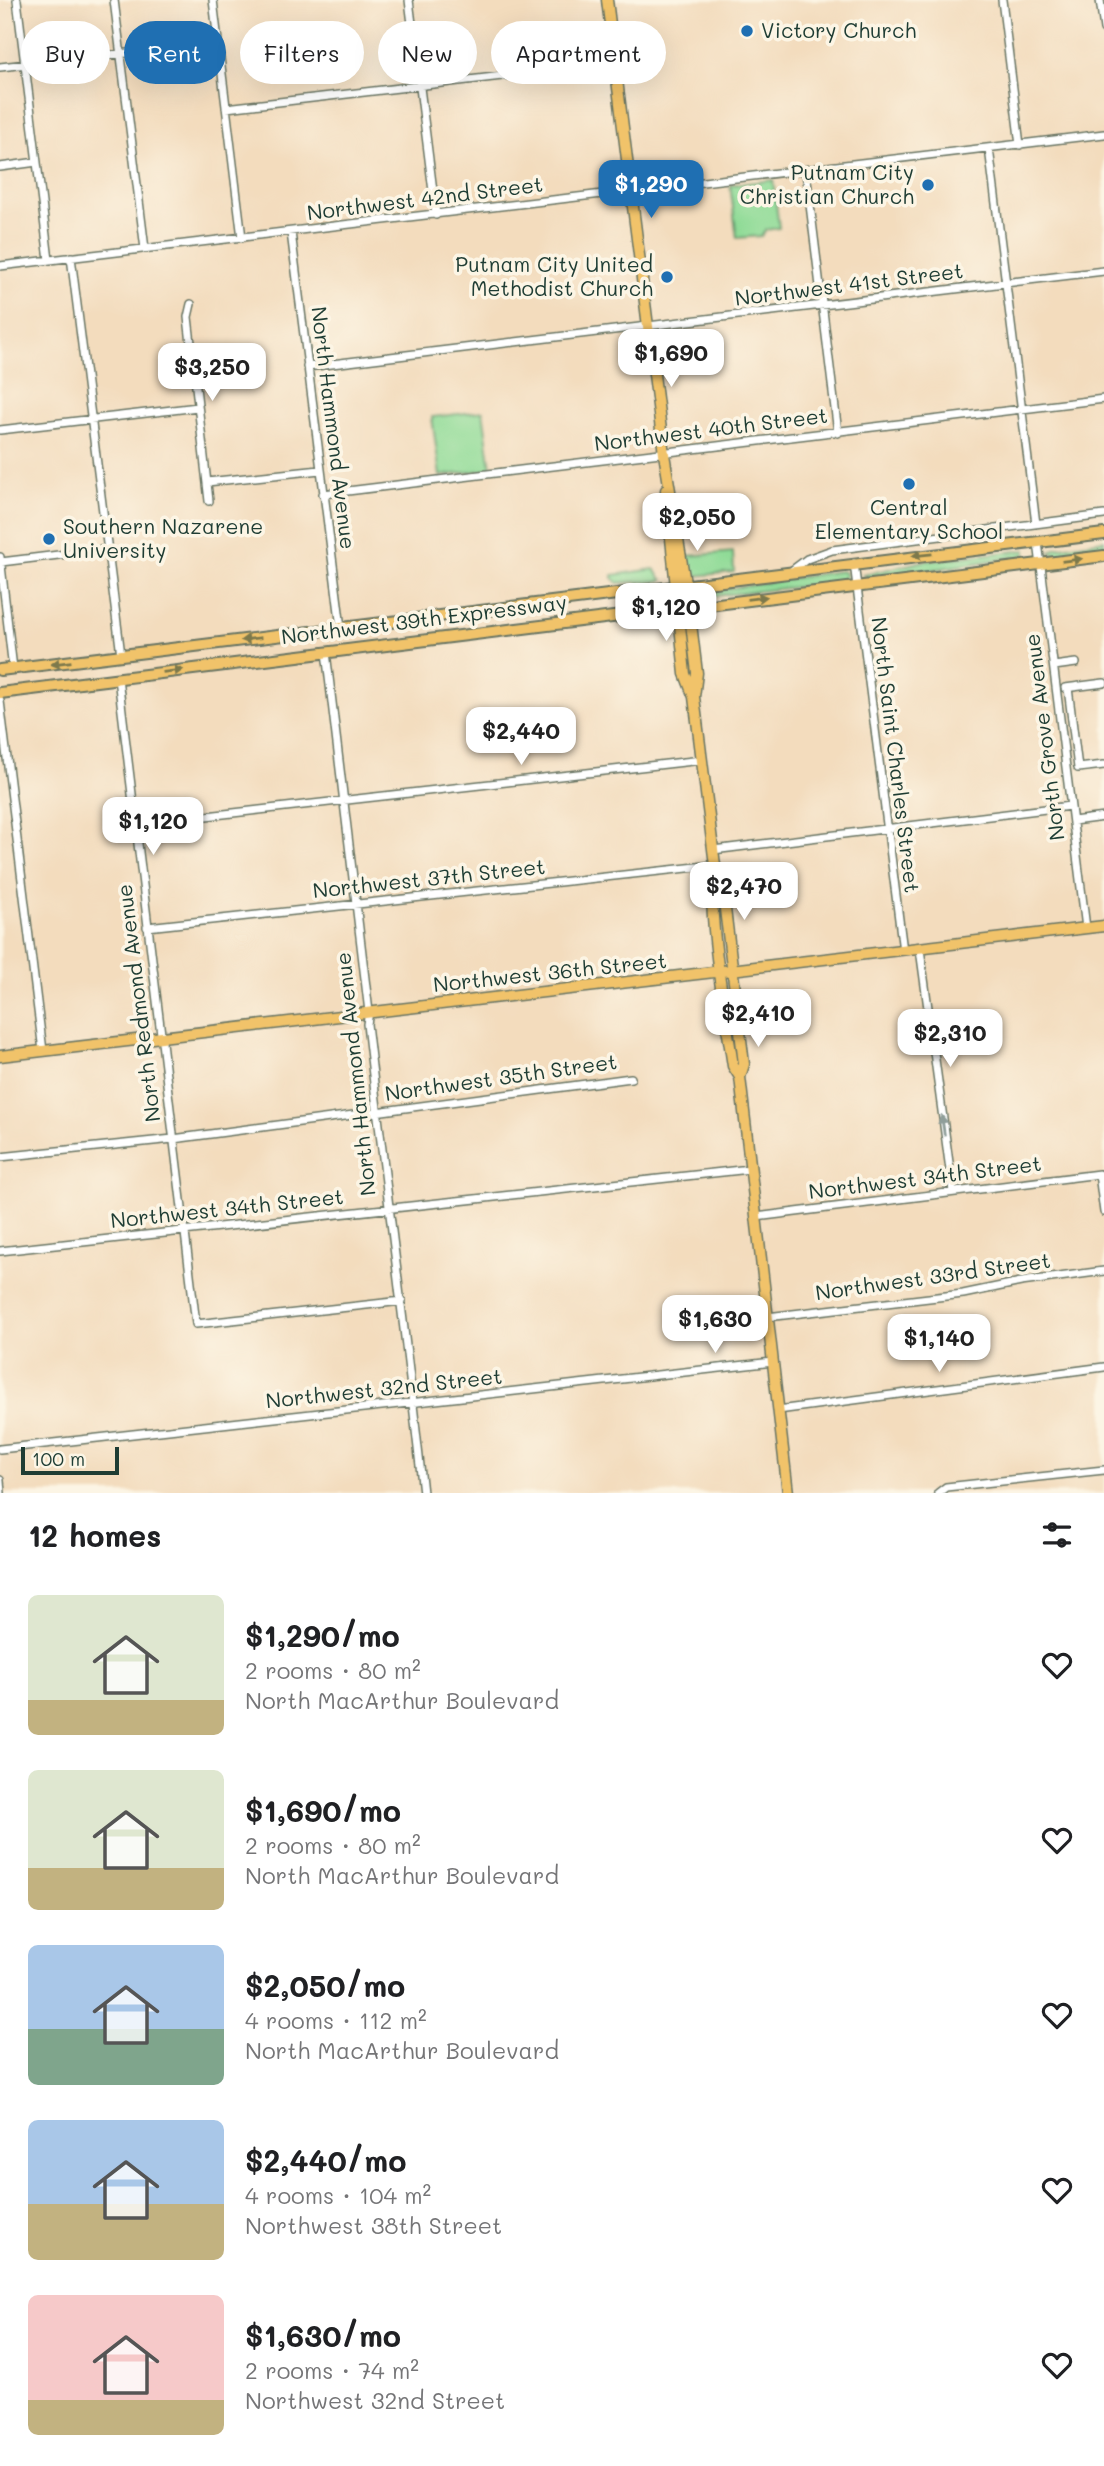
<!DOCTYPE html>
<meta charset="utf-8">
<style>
body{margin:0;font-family:Mali,sans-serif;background:#f2f2f2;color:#202124;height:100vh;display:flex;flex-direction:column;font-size:26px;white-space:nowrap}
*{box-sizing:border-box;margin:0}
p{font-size:23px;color:#757577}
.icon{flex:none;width:38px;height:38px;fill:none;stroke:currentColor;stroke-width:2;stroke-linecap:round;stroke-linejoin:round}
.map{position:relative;height:1493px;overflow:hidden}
.side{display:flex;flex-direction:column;background:#fff;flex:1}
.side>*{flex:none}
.hud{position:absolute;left:21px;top:21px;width:700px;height:63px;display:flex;gap:14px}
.scale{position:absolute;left:21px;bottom:18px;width:98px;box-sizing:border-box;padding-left:7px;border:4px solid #1f3d34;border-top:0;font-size:19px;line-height:24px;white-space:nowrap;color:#1f3d34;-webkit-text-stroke:5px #fcf5e5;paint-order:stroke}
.price{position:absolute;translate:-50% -60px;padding:0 16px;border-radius:14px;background:#fff;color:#222;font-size:23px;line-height:46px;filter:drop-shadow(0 2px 4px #0008)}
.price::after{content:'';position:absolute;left:50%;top:42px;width:21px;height:16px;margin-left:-10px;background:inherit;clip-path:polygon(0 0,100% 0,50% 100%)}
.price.active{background:#1f6fb2;color:#fff}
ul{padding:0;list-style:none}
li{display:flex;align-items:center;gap:21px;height:175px;padding:0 28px}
li span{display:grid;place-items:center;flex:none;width:196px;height:140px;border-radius:10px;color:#555}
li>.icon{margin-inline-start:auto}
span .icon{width:84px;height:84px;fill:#fffc;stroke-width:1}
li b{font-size:30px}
h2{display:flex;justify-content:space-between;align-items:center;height:84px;padding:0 28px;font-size:30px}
.pill{padding:0 24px;border-radius:32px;background:#fff;box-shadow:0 7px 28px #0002;font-size:24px;line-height:63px}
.pill.active{background:#1f6fb2;color:#fff}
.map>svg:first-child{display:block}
.green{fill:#90db97;stroke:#588c66;stroke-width:2}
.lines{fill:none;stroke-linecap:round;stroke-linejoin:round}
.stream{stroke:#60bade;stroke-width:2}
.minor-casing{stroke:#697564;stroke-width:10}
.major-casing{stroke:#697564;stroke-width:13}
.highway-casing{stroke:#697564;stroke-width:14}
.minor{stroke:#fff;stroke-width:7}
.major{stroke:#f1c36a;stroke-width:10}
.highway{stroke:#f1c36a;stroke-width:10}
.oneway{fill:#7d794c}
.oneway2{fill:#8f9e9a}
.poi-dot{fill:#1f6fb2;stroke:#fcf5e5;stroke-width:2.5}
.labels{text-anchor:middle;stroke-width:7;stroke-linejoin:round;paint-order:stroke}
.poi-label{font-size:21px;fill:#1f3d34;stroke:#fcf5e5;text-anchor:start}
.street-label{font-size:21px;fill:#1f3d34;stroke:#fcf5e5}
</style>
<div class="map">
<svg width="1104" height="1493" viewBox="0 0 1104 1493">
<rect width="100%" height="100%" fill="#fcf5e5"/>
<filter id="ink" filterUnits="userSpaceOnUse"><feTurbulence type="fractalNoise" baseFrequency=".0143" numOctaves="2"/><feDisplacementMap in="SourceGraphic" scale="14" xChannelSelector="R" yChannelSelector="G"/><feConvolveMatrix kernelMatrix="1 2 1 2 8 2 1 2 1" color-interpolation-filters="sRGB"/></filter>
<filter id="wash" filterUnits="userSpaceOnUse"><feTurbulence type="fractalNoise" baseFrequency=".00686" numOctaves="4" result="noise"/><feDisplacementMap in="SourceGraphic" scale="28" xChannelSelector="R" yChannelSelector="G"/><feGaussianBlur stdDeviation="1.57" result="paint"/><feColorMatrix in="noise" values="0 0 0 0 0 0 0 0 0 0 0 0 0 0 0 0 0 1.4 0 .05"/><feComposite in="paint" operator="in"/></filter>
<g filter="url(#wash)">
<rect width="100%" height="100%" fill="#f3dcbd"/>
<path class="green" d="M773 180 779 228 766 230 761 236 737 238 730 185Z
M483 411 491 469 440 476 432 417Z
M1104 540V549L1056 555 1050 552 1056 548Z
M1026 550V554L1022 556 871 579 863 575 924 561Z
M733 552 734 572 694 576 690 572 687 556Z
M654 569 663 580C654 584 630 581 618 583L613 578V575Z
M842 571 846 574 843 582 694 598 698 593C747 587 793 577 842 571Z"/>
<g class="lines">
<path class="stream" d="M211 1488 212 1493"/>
</g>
</g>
<g filter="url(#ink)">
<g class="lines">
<g class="minor-casing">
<path id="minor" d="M17 0 49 260
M114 0 145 249
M213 0 242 238
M409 0 436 215
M1002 0 1020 145
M1100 0 1104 29
M0 67 218 43
M226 108 615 63
M989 148 1036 524
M0 167 37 162
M806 172 838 433
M291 232 341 628
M71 257 121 655
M0 266 1104 134
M191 304 188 317 209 501
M307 367 1104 271
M0 430 198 407
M207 482 320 470
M323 494 1104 399
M1038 542 1086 928
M0 557 13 669
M1 562 108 549
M854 563 903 951
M791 571 807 559 832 550 1104 515
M326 652 369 1012 367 1024C385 1180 406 1336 423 1493
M1054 666 1076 663
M118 678 196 1324 402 1301
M1065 688 1104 683
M1068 688 1078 768 1104 765
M0 701 43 1051
M1073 821 1104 817
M135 824 702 760
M713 850 1070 806
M147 927 715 865
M920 949 953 1192
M0 1157 173 1139 631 1078
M756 1217 1099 1174 1104 1212
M0 1251 750 1169
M767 1317 963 1294 1021 1282 1104 1271
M778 1410 1104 1367
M0 1449 773 1362
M0 1480 1 1493
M938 1493 946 1487 1104 1470"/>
</g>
<g class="major-casing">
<path id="major" d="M607 0 664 454 689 607 697 673 694 697
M666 490 685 674 694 697 715 865 721 876 744 1064 740 1077
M715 865C704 900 727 1024 733 1066L740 1077 788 1493
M0 1056 1104 926"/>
</g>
<g class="highway-casing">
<path id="highway" d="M0 670 1104 534
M0 693 1104 556"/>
</g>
<use href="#minor" class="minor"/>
<use href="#major" class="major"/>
<use href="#highway" class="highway"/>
</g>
<defs><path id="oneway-solid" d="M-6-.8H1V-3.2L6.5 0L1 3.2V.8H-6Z" transform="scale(1.75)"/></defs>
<g class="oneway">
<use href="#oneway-solid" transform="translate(922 555) rotate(174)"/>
<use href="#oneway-solid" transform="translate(1072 560) rotate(-7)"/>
<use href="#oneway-solid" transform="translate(757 598) rotate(-7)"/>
<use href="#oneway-solid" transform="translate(251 639) rotate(173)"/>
<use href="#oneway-solid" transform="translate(61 663) rotate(173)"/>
<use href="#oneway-solid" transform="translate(173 671) rotate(-7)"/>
</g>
<use class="oneway2" href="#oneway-solid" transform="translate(943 1125) rotate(-98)"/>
</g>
<g class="poi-dot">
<circle cx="747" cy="31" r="7"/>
<circle cx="928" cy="185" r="7"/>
<circle cx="667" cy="277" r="7"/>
<circle cx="909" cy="484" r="7"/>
<circle cx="49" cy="539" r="7"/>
</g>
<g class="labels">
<g class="poi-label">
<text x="761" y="38">Victory Church</text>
<text x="914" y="180" text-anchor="end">Putnam City<tspan x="914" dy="24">Christian Church</tspan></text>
<text x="653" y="272" text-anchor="end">Putnam City United<tspan x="653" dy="24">Methodist Church</tspan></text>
<text x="909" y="515" text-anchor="middle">Central<tspan x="909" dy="24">Elementary School</tspan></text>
<text x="63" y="534">Southern Nazarene<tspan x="63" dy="24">University</tspan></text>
</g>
<g class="street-label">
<text transform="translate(425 199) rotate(-7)" y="7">Northwest 42nd Street</text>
<text transform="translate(849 285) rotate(-7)" y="7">Northwest 41st Street</text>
<text transform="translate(333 428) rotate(83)" y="7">North Hammond Avenue</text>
<text transform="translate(711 430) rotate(-7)" y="7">Northwest 40th Street</text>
<text transform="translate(424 620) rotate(-7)" y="7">Northwest 39th Expressway</text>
<text transform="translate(1045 737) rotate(-97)" y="7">North Grove Avenue</text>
<text transform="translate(895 755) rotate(83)" y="7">North Saint Charles Street</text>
<text transform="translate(429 879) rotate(-6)" y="7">Northwest 37th Street</text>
<text transform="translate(550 973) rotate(-6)" y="7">Northwest 36th Street</text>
<text transform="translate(139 1003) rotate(-97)" y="7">North Redmond Avenue</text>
<text transform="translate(356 1074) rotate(-96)" y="7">North Hammond Avenue</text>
<text transform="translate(501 1078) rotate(-8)" y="7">Northwest 35th Street</text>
<text transform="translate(925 1178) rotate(-7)" y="7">Northwest 34th Street</text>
<text transform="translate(227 1209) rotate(-6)" y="7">Northwest 34th Street</text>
<text transform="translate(933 1277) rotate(-8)" y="7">Northwest 33rd Street</text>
<text transform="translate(384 1389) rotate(-6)" y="7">Northwest 32nd Street</text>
</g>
</g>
</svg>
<div class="scale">100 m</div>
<b class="price active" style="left:651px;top:220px">$1,290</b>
<b class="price" style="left:671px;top:389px">$1,690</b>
<b class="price" style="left:212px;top:403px">$3,250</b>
<b class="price" style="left:697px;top:553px">$2,050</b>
<b class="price" style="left:666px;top:643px">$1,120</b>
<b class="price" style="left:521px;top:767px">$2,440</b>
<b class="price" style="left:153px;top:857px">$1,120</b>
<b class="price" style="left:744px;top:922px">$2,470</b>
<b class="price" style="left:758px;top:1049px">$2,410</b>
<b class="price" style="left:950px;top:1069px">$2,310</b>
<b class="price" style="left:715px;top:1355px">$1,630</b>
<b class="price" style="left:939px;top:1374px">$1,140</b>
<div class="hud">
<a class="pill">Buy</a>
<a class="pill active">Rent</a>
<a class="pill">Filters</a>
<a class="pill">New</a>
<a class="pill">Apartment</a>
</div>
</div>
<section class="side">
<h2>12 homes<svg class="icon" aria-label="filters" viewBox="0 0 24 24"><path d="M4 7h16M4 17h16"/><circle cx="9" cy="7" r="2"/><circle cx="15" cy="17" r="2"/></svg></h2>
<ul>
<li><span style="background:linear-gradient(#dfe7d0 75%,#c2b280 0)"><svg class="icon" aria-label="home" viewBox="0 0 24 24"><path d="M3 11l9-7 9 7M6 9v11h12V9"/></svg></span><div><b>$1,290/mo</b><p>2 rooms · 80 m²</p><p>North MacArthur Boulevard</p></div><svg class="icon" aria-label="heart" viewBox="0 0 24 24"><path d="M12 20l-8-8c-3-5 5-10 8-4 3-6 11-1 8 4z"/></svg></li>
<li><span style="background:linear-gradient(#dfe7d0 70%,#c2b280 0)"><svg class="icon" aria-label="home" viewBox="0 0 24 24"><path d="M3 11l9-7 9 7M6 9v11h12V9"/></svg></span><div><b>$1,690/mo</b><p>2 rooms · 80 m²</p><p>North MacArthur Boulevard</p></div><svg class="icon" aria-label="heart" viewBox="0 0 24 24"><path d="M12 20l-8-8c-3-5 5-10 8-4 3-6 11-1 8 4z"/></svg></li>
<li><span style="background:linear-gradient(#a9c7e8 60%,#7fa58c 0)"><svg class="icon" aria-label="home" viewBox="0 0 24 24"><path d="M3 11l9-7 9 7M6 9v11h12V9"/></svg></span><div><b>$2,050/mo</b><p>4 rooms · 112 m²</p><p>North MacArthur Boulevard</p></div><svg class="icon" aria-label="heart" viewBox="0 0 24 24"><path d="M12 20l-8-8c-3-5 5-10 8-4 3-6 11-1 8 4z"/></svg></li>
<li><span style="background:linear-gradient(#a9c7e8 60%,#c2b280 0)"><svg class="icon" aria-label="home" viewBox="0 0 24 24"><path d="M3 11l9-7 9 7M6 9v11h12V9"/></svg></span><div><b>$2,440/mo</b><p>4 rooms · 104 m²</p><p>Northwest 38th Street</p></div><svg class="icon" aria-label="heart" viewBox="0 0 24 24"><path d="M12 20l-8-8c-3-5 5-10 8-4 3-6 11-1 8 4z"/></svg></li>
<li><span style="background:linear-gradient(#f6c9c9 75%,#c2b280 0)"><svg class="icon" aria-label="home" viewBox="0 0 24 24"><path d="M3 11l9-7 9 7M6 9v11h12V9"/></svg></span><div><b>$1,630/mo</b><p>2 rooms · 74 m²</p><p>Northwest 32nd Street</p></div><svg class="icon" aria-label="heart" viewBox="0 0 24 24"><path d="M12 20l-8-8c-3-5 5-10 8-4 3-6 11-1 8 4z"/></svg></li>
</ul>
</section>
